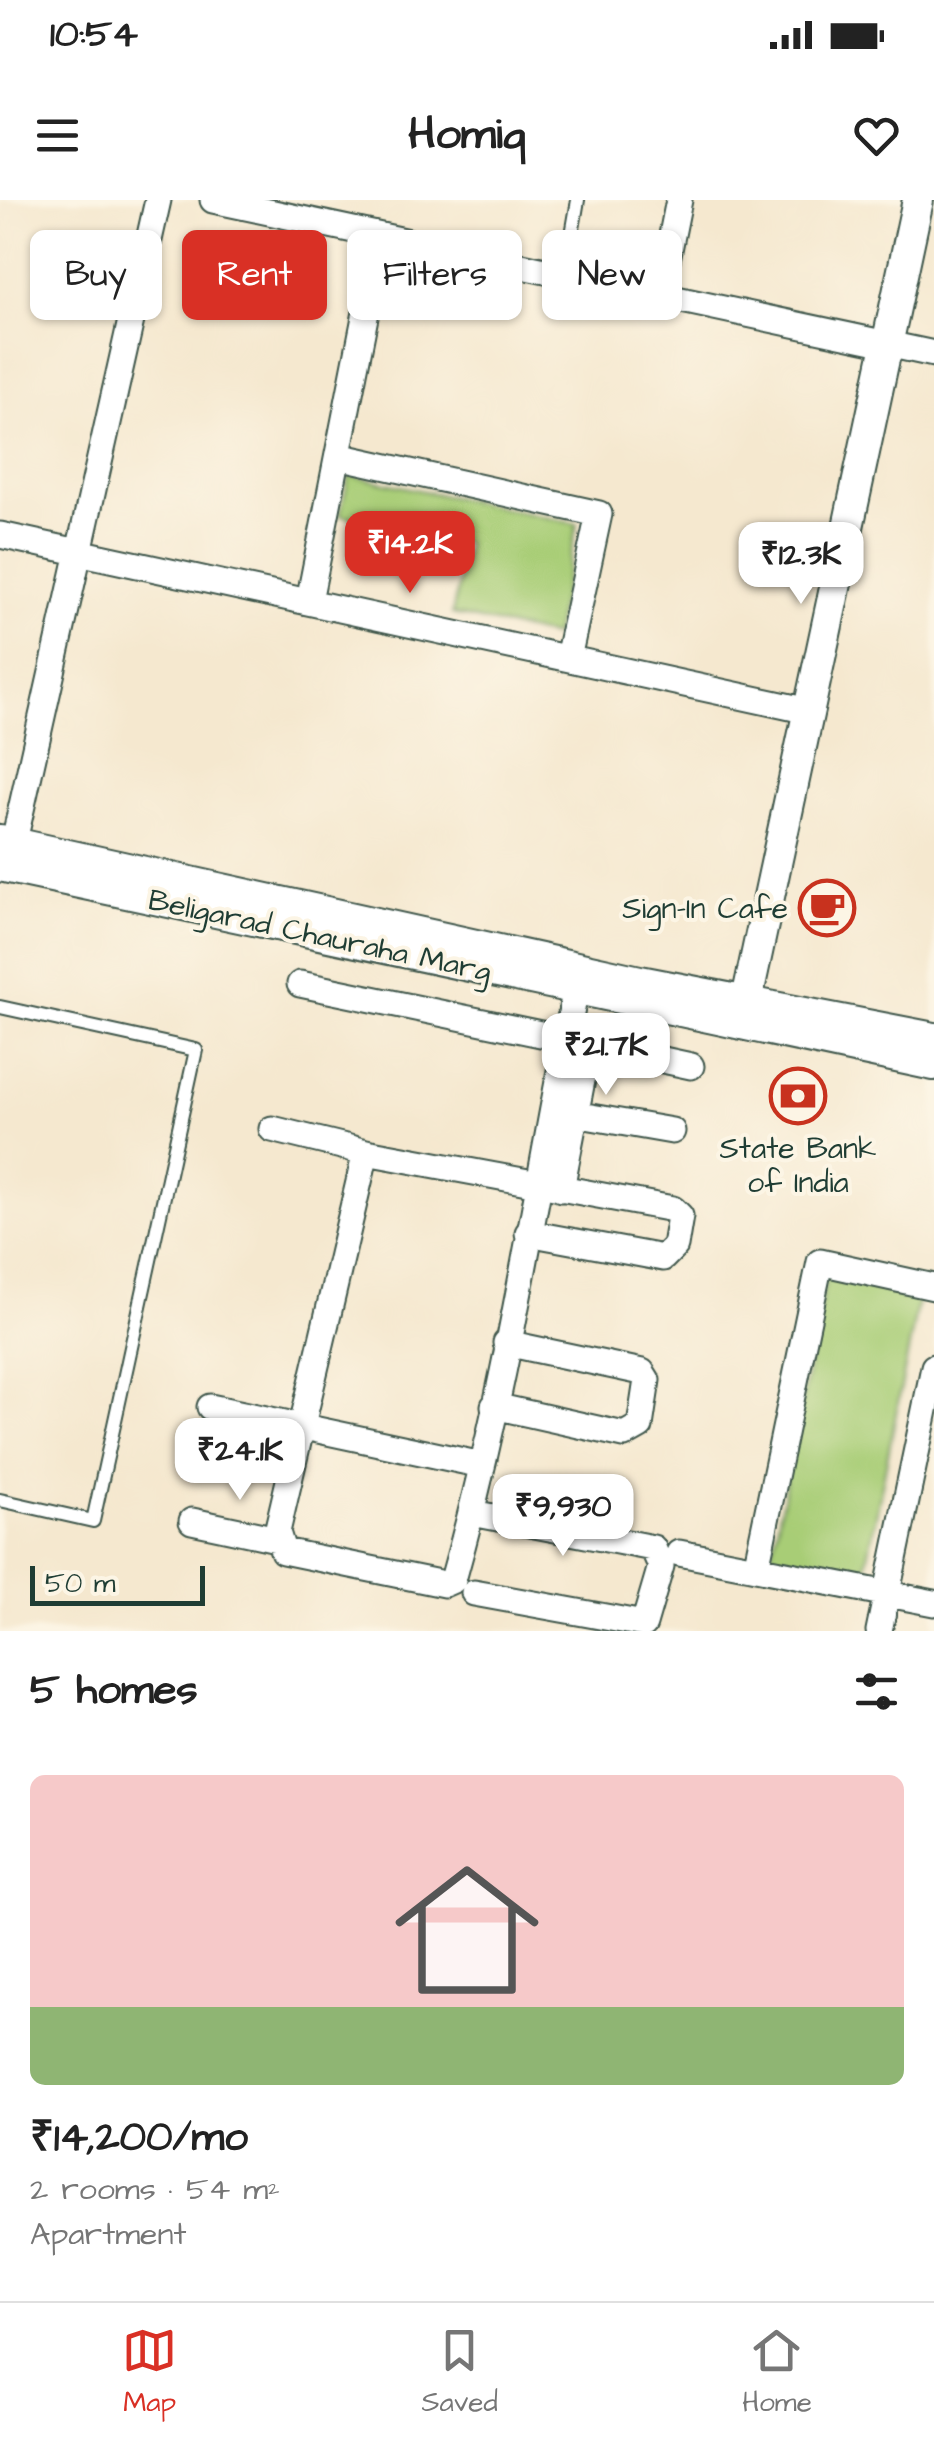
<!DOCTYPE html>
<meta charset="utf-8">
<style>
body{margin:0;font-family:"Architects Daughter",sans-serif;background:#f6f6f6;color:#222;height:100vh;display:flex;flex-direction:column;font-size:38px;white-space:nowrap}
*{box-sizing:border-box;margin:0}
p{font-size:32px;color:#767676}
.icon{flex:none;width:55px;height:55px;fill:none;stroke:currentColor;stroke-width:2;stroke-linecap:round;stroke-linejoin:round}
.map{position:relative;height:1431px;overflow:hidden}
.drawer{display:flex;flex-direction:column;background:#fff;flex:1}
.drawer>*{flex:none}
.top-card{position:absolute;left:30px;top:30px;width:875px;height:90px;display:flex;gap:20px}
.scale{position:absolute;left:30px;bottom:25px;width:175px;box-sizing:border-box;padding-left:10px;border:5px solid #1f3d34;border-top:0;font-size:28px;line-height:35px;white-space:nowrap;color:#1f3d34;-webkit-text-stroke:8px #fcf5e5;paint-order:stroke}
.price{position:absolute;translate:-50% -85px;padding:0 22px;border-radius:20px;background:#fff;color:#222;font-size:32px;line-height:65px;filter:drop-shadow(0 2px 5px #0008)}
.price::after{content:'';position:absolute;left:50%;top:60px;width:30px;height:22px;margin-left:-15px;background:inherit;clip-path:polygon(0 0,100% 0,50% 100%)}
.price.selected{background:#d93025;color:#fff}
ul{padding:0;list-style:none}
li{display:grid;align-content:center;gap:20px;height:530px;padding:0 30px}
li+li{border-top:2px solid #e0e0e0}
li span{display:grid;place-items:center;height:310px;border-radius:15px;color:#555}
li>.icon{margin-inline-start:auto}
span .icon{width:180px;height:180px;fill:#fffc;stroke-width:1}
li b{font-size:42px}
h2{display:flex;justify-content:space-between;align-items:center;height:120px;padding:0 30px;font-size:42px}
.tag{padding:0 35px;border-radius:15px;background:#fff;box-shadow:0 2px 8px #0004;font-size:35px;line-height:90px}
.tag.selected{background:#d93025;color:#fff}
.status{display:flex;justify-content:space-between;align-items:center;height:70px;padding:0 50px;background:#fff;direction:ltr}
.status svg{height:28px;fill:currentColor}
header{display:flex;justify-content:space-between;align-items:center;height:130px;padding:0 30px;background:#fff;font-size:45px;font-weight:700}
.dock{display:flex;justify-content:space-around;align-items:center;height:140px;border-top:2px solid #e0e0e0;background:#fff;font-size:28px;color:#767676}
.dock a{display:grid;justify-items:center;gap:5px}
.dock .selected{color:#d93025}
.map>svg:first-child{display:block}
.park{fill:#a8cd76;stroke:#648555;stroke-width:2.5}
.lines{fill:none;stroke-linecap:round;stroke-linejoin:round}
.service-casing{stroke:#3f574b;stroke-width:16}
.minor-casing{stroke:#3f574b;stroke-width:29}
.tertiary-casing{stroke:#3f574b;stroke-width:34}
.service{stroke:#fff;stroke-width:12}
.minor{stroke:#fff;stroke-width:25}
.tertiary{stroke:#fff;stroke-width:30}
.labels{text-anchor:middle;stroke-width:8;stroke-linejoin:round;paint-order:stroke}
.poi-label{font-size:30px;fill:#1f3d34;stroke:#fcf5e5;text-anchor:end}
.street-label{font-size:30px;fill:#1f3d34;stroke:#fcf5e5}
</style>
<div class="status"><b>10:54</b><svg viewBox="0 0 49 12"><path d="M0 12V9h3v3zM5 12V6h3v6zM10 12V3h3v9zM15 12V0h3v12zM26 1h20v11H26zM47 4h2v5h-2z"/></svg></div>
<header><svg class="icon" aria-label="menu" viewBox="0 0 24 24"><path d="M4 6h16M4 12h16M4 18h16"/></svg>Homiq<svg class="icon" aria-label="heart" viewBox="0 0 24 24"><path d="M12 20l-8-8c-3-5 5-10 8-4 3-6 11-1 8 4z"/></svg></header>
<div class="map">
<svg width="934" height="1431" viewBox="0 0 934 1431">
<rect width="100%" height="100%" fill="#fcf5e5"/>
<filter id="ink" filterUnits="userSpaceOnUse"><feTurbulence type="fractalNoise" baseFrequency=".01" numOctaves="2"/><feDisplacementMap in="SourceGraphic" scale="20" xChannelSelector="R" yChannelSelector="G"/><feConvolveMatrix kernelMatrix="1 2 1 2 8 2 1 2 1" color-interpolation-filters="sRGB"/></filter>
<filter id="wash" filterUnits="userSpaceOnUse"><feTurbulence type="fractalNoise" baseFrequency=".0048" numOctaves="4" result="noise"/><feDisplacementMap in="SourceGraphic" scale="40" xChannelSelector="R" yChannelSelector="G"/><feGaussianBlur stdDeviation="2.25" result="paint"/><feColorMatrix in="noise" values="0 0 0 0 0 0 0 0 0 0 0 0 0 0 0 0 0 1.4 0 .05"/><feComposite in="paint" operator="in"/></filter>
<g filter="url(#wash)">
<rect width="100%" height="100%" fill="#f5e8cf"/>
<path class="park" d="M349 275 577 324 554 436 452 414 467 343 340 315Z
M826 1078 919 1096 864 1377 771 1358Z"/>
</g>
<g filter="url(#ink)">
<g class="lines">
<g class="service-casing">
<path id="service" d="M565 75 578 0
M0 807 196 850 93 1321 0 1300"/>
</g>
<g class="minor-casing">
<path id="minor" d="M213 0 934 154
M660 95 679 0
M338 256 599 314 568 458
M0 335 809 511
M309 401 381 36
M10 659 158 0
M300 784 589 844
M574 914 672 931
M272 929 366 952
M561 989 589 844 691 866
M528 1033 663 1058 675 1046 680 1016 673 1009 366 952 277 1332 283 1351 444 1384 453 1380C509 1182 538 975 579 773
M494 1206 624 1235 640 1226 647 1180 642 1172 506 1143
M210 1207 482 1265
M472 1313 653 1348 661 1366 644 1424 474 1393
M192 1321 277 1339
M679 1353 934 1403
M756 1368 820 1062 934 1087
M879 1431 934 1167"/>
</g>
<g class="tertiary-casing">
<path id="tertiary" d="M0 640 640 781 934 838
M0 666 934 865
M743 818 918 0"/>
</g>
<use href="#service" class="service"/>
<use href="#minor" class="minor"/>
<use href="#tertiary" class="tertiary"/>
</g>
</g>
<defs>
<g id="cafe-ring" transform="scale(2.875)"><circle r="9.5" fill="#fcf5e5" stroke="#c8321e" stroke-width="1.5"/><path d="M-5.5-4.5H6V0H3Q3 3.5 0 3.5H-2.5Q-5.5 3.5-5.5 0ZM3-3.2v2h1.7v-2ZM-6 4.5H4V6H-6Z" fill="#c8321e"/></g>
<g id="bank-ring" transform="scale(2.875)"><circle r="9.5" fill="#fcf5e5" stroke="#c8321e" stroke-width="1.5"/><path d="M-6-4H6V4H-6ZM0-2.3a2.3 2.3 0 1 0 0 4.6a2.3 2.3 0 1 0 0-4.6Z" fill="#c8321e"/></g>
</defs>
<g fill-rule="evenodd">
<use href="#cafe-ring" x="827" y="708"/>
<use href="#bank-ring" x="798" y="896"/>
</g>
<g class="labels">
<g class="poi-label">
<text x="788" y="718">Sign-In Cafe</text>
<text x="798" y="958" text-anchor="middle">State Bank<tspan x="798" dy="34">of India</tspan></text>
</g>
<g class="street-label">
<text transform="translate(320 735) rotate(12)" y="10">Beligarad Chauraha Marg</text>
</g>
</g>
</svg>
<div class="scale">50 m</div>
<b class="price selected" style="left:410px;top:396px">₹14.2K</b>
<b class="price" style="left:801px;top:407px">₹12.3K</b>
<b class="price" style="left:606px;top:898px">₹21.7K</b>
<b class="price" style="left:240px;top:1303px">₹24.1K</b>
<b class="price" style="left:563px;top:1359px">₹9,930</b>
<div class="top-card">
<a class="tag">Buy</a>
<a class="tag selected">Rent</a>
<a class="tag">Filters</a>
<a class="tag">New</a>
</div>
</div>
<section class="drawer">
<h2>5 homes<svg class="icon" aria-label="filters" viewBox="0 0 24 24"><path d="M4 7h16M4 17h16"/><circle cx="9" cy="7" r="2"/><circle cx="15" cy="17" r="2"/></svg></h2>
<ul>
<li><span style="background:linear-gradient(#f6c9c9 75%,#8fb573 0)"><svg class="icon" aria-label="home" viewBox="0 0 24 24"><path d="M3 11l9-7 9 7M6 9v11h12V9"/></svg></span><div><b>₹14,200/mo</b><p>2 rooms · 54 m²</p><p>Apartment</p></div></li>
</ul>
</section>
<nav class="dock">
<a class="selected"><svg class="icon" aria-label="map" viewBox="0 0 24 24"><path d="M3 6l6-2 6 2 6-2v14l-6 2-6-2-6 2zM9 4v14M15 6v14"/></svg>Map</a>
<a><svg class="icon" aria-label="saved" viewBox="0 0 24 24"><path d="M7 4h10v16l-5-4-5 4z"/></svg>Saved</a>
<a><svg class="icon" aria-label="home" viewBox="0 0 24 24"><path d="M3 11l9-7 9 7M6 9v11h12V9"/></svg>Home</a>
</nav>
